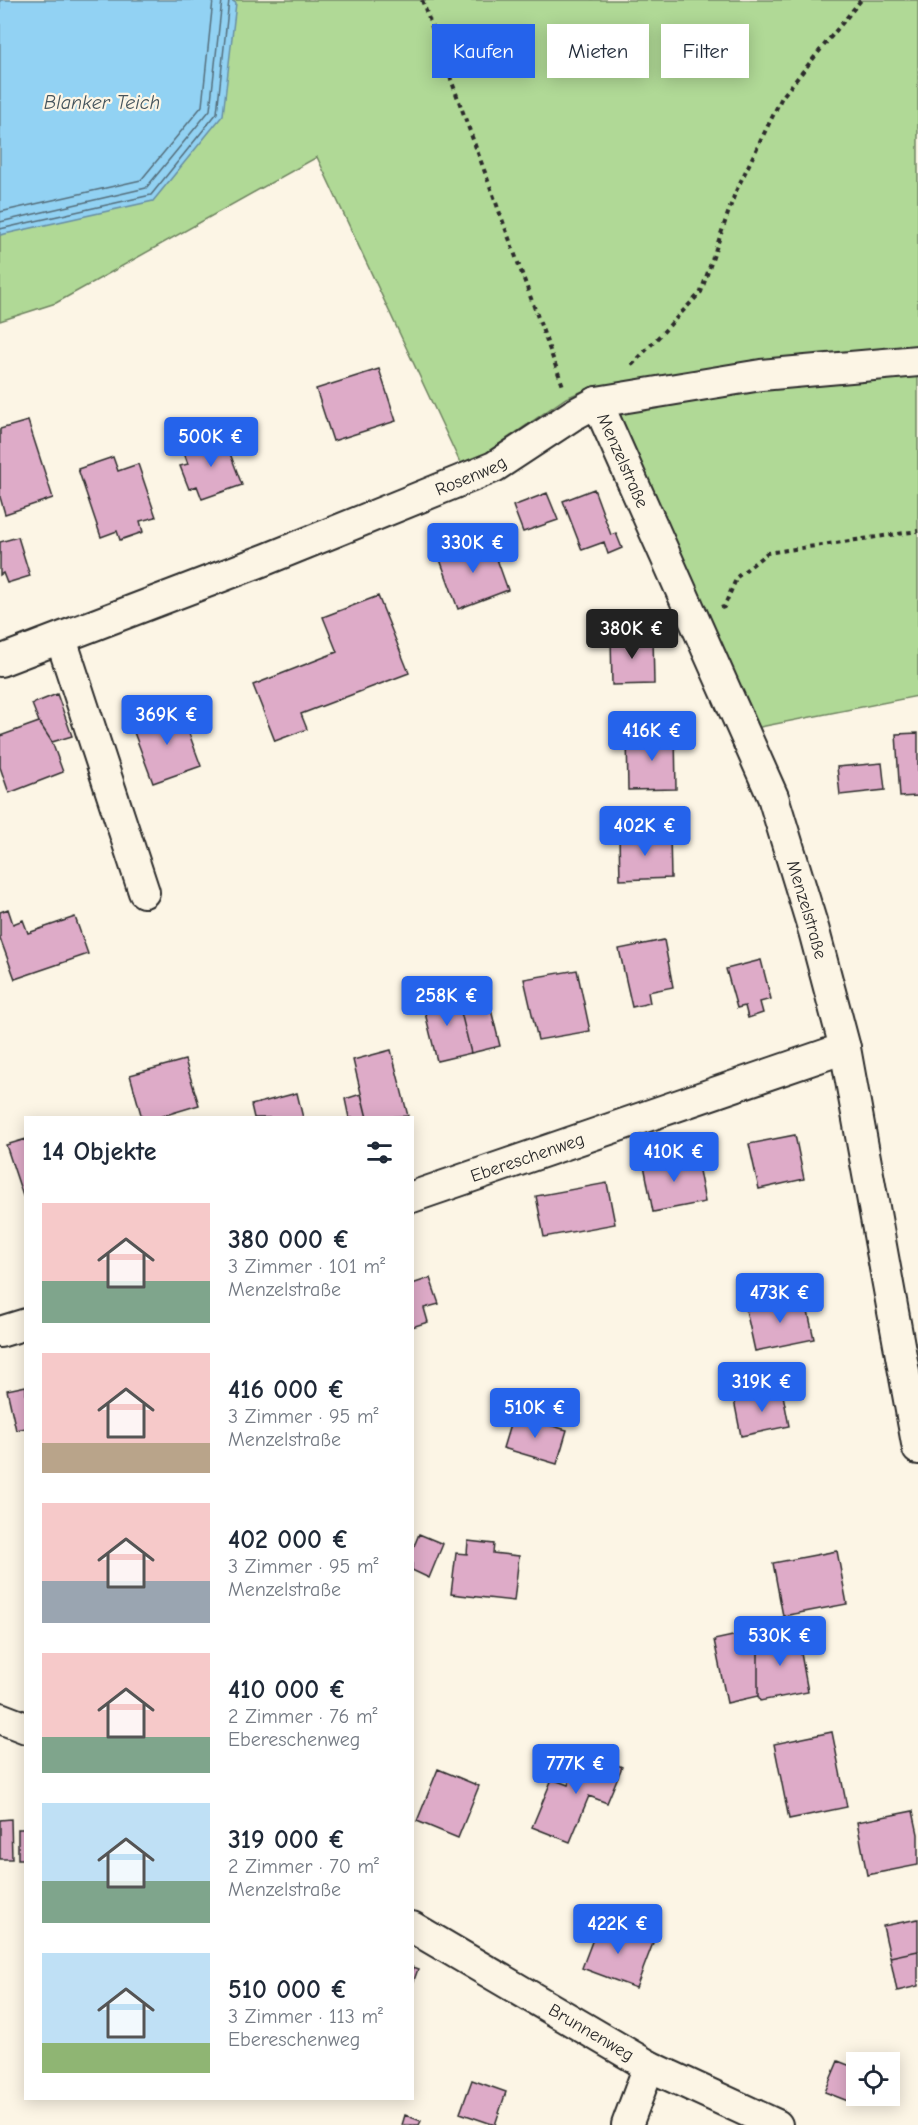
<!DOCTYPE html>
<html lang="de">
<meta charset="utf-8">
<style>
body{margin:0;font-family:"Comic Neue",sans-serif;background:#f6f6f7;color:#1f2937;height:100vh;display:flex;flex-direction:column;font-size:22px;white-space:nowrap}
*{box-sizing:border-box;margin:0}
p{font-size:20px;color:#747a83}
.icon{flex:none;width:33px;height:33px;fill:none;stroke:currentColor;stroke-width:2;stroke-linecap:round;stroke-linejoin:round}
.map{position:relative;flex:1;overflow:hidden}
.panel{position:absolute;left:24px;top:1116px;width:390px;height:984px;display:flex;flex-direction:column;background:#fff;border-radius:0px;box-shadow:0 3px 15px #0003}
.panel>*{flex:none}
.banner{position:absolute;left:432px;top:24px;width:396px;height:54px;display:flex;gap:12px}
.fabs{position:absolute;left:846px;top:2052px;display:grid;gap:12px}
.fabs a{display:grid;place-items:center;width:54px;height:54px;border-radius:0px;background:#fff;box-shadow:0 3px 15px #0003;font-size:30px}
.price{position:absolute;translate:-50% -51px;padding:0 14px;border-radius:6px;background:#2563eb;color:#fff;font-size:20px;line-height:39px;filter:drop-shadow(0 2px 3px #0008)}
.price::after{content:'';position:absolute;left:50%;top:36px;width:18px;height:14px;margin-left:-9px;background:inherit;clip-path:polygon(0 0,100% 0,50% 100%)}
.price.current{background:#222;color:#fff}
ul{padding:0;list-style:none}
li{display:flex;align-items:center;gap:18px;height:150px;padding:0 18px}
li span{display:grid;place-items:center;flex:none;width:168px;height:120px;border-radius:0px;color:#555}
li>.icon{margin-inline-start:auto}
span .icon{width:72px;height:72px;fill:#fffc;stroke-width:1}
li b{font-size:26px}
h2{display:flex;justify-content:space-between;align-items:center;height:72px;padding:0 18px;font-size:26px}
.chip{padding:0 21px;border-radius:0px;background:#fff;box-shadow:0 3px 15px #0003;font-size:21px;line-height:54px}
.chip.current{background:#2563eb;color:#fff}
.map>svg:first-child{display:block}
.green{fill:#b0d996;stroke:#6e8260;stroke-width:1.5}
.water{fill:#92d2f3;stroke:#698fa3;stroke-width:1.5}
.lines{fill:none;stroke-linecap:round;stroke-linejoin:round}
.shore{stroke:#546e7b;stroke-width:1.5}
.building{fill:#deabc8;stroke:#2b2b2b;stroke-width:1.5}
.minor-casing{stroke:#2b2b2b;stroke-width:34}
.path{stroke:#2b2b2b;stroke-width:4;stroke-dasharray:4.5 4.5;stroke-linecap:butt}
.minor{stroke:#fcf5e5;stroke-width:30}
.labels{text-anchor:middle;stroke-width:4.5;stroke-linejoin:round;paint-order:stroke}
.street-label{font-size:18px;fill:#2b2b2b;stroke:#fcf5e5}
.water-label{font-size:20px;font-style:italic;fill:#45555d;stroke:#fcf5e5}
</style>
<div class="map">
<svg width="918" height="2125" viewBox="0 0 918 2125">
<rect width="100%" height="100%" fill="#fcf5e5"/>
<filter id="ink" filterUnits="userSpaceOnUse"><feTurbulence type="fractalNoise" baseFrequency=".0167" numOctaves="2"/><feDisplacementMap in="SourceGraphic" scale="12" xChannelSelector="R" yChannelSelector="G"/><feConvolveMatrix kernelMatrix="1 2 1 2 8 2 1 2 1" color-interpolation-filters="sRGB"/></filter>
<g filter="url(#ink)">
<path class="green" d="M0 0H918V696L740 731 590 388 566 398 463 469 317 157 56 303 0 321Z"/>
<path class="water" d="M0 0H231L236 3 223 115 153 201 0 235Z"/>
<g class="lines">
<path class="shore" d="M0 212 141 180 202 106 213 0
M0 222 146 188 210 110 222 0
M0 229 151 195 217 113 229 0"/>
</g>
<path class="building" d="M379 369 396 421 333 441 316 389Z
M28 421 53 498 5 514 0 497V429Z
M223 435 242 485 202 499 197 486 189 489 180 466 188 464 183 450Z
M113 457 118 471 138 464 156 517 140 521 143 532 120 540 117 531 101 537 78 469Z
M594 489 611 535 616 533 622 548 608 554 604 542 582 550 563 501Z
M547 493 558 520 523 532 513 506Z
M18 537 30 576 7 583 3 573 0 575V542Z
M474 541 477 550 492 545 508 590 458 609 438 554Z
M378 596 409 673 301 714 307 729 275 741 253 685 337 652 323 617Z
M653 636 654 684 612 685 611 637Z
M57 694 72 736 52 742 39 722 32 704Z
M180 709 201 766 153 783 132 727Z
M39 722 52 742 63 772 9 793 0 767V736Z
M675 733 676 789 628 790 627 734Z
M918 733V796L900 797 896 734Z
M882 763 885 790 840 795 837 767Z
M670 834 671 878 620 880 619 835Z
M8 909 13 924 23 920 28 933 75 917 88 954 15 979 0 938V912Z
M664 940 673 987 648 992 650 1003 632 1007 619 949Z
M761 960 771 999 760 1002 763 1013 748 1018 745 1006 737 1008 726 969Z
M577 970 590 1031 538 1040 524 979Z
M485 985 500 1046 471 1053 456 992Z
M456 992 471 1053 437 1061 422 1001Z
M391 1050 408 1116 367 1118 353 1060Z
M185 1060 199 1105 156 1118H142L130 1075Z
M297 1093 303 1118H254L251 1105Z
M361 1094 367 1118H349L345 1099Z
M795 1135 804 1179 759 1189 749 1144Z
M26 1139V1195L23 1196 6 1145Z
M696 1155 705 1202 653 1212 644 1165Z
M607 1183 615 1224 544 1237 536 1196Z
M430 1278 439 1304 424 1308 428 1322 412 1327V1284Z
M805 1298 814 1339 755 1351 746 1310Z
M26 1386V1428L16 1430 7 1390Z
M782 1390 789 1426 741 1436 734 1400Z
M513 1415 567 1430 557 1464 503 1448Z
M419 1534 443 1544 429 1578 412 1570V1551Z
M468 1541 494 1544 493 1553 519 1556 514 1601 451 1594 456 1553 467 1554Z
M837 1551 847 1604 783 1616 773 1563Z
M756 1631 758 1638V1696L727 1703 714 1640Z
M797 1631 808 1692 760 1701 758 1696V1638Z
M832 1732 847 1807 789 1819 774 1744Z
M582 1750 622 1767 607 1803 589 1796 570 1842 532 1827 552 1779 568 1785Z
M438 1769 479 1786 458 1838 417 1821Z
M913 1811 918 1834V1865L867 1875 857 1822Z
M11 1819 12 1859H0V1820Z
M18 1829H26V1859H18Z
M918 1919V1951L890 1957 883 1926Z
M599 1923 653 1943 636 1988 582 1968Z
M918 1951V1986L897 1991 890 1957Z
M412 1967 418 1969 412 1986Z
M838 2061 856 2068V2096H861L858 2105 825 2092Z
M472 2080 506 2092 495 2125 460 2113Z
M405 2115 421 2121 419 2125H402Z"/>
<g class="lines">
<g class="minor-casing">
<g id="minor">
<path id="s1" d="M597 402 773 797 814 931 845 1048 918 1449"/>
<path d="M61 639 144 892"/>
<path id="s2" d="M0 661 267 559 494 467 573 415 597 402 761 375 918 361"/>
<path id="s3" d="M412 1197 845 1048"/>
<path d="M0 1332 26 1324"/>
<path d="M0 1718 26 1728"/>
<path id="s4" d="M412 1927 649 2066 777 2125"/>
<path d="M627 2125 649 2066"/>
</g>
</g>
<path class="path" d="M422 0 563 386
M632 365 701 292 735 193 782 97 861 0
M721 608 724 607 737 577 767 553 918 531"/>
<use href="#minor" class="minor"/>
</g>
</g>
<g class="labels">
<g class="street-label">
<text dy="6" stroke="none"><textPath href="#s1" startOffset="64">Menzelstraße</textPath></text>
<text dy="6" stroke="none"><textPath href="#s2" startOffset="506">Rosenweg</textPath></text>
<text dy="6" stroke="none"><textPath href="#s1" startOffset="550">Menzelstraße</textPath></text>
<text dy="6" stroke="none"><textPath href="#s3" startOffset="122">Ebereschenweg</textPath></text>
<text dy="6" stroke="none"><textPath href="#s4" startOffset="208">Brunnenweg</textPath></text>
</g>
<g class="water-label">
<text x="102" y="109">Blanker Teich</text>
</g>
</g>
</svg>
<div class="fabs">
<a><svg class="icon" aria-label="locate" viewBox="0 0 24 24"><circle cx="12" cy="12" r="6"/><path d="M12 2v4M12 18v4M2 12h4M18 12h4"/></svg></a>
</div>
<b class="price" style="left:211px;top:468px">500K €</b>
<b class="price" style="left:473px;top:574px">330K €</b>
<b class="price current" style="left:632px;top:660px">380K €</b>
<b class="price" style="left:167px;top:746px">369K €</b>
<b class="price" style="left:652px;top:762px">416K €</b>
<b class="price" style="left:645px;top:857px">402K €</b>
<b class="price" style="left:447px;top:1027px">258K €</b>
<b class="price" style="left:674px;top:1183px">410K €</b>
<b class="price" style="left:780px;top:1324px">473K €</b>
<b class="price" style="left:762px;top:1413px">319K €</b>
<b class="price" style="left:535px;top:1439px">510K €</b>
<b class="price" style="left:780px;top:1667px">530K €</b>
<b class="price" style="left:576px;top:1795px">777K €</b>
<b class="price" style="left:618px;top:1955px">422K €</b>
<div class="banner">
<a class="chip current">Kaufen</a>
<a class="chip">Mieten</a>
<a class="chip">Filter</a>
</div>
<section class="panel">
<h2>14 Objekte<svg class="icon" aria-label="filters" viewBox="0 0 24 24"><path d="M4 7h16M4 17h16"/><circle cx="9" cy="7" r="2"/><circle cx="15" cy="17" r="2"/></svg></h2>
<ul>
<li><span style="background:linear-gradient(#f6c9c9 65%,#7fa58c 0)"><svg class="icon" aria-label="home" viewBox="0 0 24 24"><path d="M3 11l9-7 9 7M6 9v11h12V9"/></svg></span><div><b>380 000 €</b><p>3 Zimmer · 101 m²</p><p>Menzelstraße</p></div></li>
<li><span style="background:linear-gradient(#f6c9c9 75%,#b9a48a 0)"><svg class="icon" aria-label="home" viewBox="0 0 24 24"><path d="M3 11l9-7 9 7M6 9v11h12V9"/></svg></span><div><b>416 000 €</b><p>3 Zimmer · 95 m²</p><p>Menzelstraße</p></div></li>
<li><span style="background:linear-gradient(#f6c9c9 65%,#9aa5b1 0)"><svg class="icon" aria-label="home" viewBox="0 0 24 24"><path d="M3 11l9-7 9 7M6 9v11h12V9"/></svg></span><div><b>402 000 €</b><p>3 Zimmer · 95 m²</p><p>Menzelstraße</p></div></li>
<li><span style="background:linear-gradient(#f6c9c9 70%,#7fa58c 0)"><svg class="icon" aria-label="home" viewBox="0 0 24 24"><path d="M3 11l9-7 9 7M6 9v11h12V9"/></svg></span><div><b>410 000 €</b><p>2 Zimmer · 76 m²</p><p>Ebereschenweg</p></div></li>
<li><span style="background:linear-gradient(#bfe0f5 65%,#7fa58c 0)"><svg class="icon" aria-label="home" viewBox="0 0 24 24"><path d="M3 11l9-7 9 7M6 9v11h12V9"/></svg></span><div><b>319 000 €</b><p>2 Zimmer · 70 m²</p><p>Menzelstraße</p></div></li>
<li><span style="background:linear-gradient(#bfe0f5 75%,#8fb573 0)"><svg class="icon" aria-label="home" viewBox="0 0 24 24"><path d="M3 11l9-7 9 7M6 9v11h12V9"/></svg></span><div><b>510 000 €</b><p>3 Zimmer · 113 m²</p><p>Ebereschenweg</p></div></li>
</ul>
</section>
</div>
